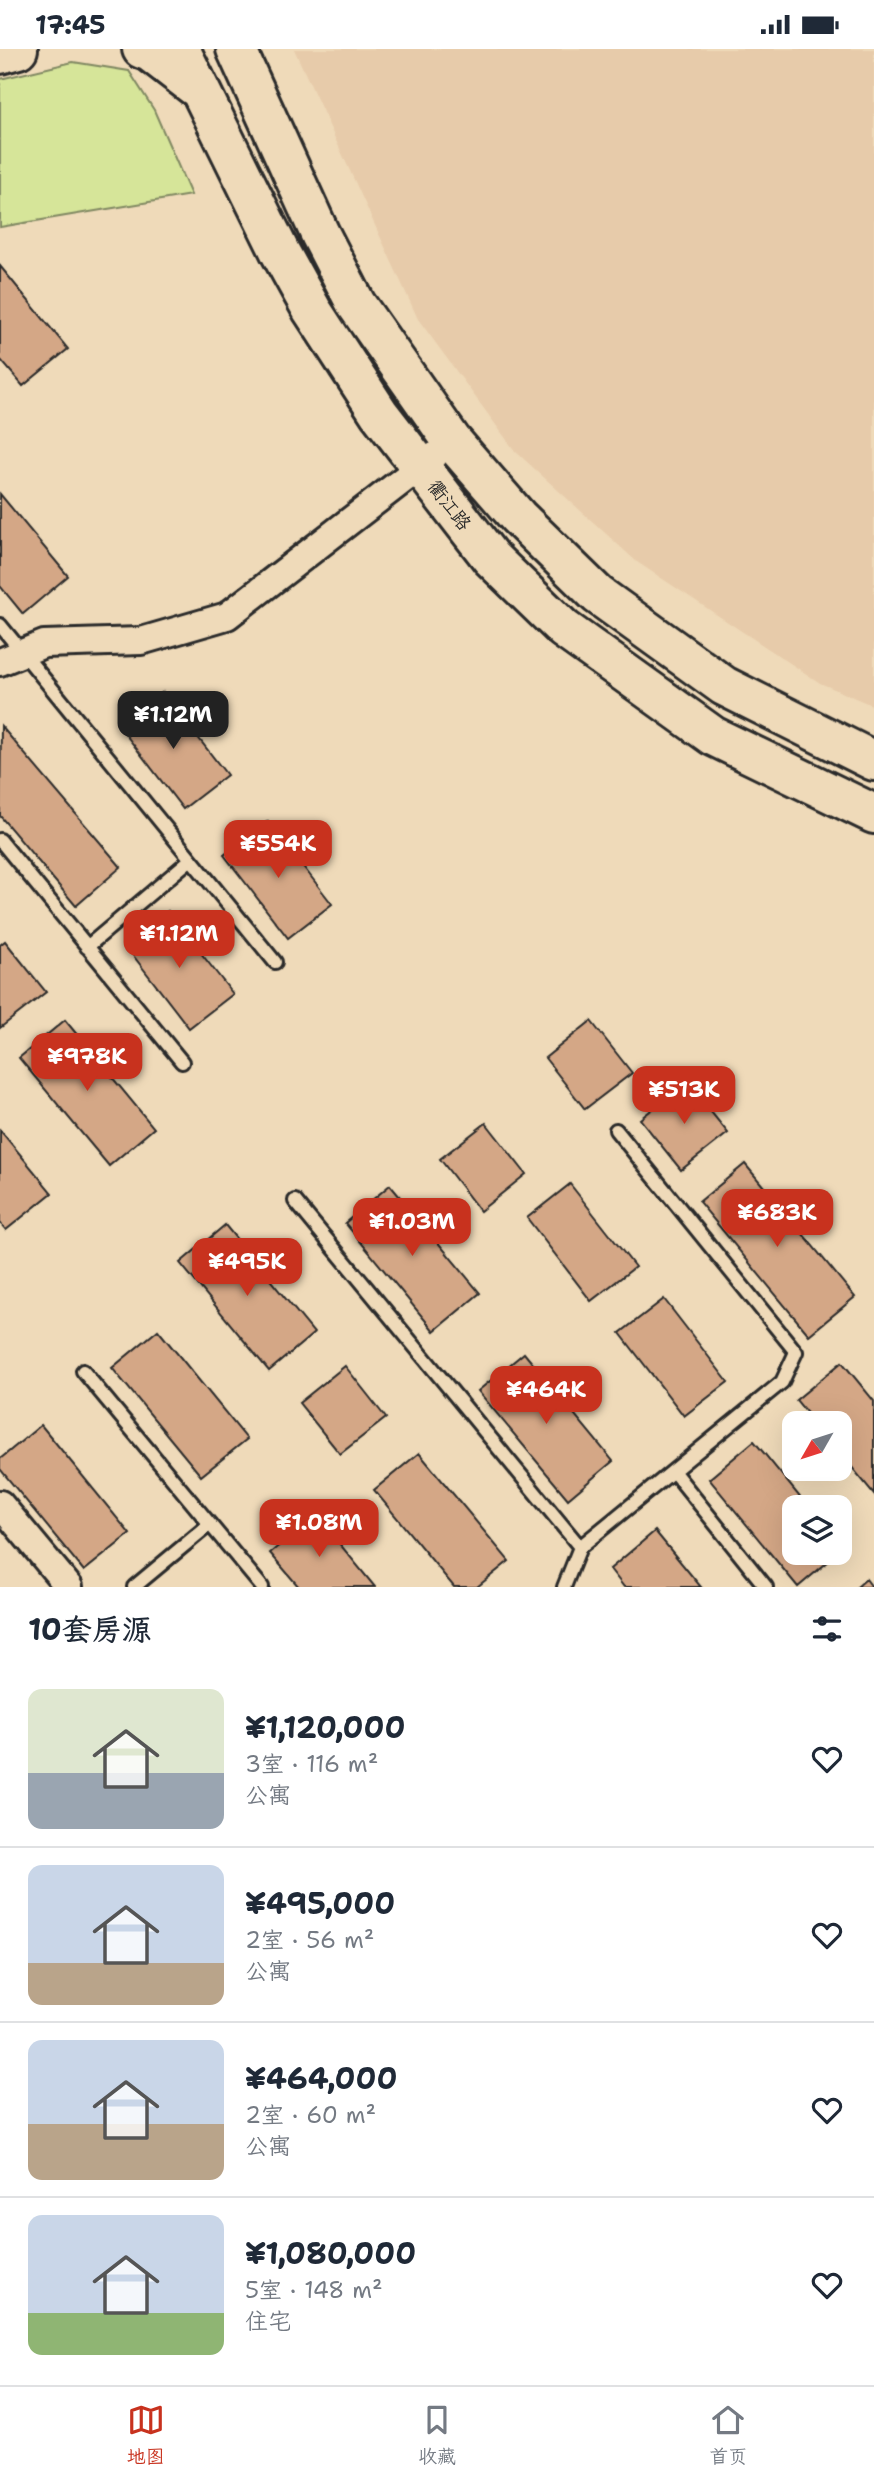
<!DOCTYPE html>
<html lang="zh">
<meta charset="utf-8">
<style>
body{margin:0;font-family:"Shantell Sans","LXGW WenKai TC",sans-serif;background:#f2f2f3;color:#1f2937;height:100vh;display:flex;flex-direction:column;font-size:26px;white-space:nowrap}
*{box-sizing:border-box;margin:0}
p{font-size:23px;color:#747a83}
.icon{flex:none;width:38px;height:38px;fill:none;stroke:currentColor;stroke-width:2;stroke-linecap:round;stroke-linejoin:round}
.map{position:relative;height:1538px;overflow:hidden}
.details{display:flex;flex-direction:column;background:#fff;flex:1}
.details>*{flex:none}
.needle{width:46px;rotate:231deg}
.buttons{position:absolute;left:782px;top:1362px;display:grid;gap:14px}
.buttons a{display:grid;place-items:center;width:70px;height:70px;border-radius:14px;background:#fff;box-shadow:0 7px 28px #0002;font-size:35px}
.price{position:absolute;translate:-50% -60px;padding:0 16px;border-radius:14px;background:#c8321e;color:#fff;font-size:23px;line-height:46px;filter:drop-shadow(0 2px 4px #0008)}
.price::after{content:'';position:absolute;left:50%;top:42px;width:21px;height:16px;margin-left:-10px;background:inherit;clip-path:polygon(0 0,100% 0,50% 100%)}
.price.current{background:#222;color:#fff}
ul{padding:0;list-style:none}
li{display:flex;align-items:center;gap:21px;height:175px;padding:0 28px}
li+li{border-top:2px solid #e0e1e3}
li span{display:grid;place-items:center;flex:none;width:196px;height:140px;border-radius:14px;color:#555}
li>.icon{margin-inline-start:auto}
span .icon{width:84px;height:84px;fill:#fffc;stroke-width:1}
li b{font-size:30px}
h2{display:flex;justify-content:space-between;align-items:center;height:84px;padding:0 28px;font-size:30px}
.status{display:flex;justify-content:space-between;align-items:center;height:49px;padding:0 35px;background:#fff;direction:ltr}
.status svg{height:19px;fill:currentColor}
.tab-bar{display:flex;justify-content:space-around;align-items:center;height:98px;border-top:2px solid #e0e1e3;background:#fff;font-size:19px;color:#747a83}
.tab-bar a{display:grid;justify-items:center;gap:4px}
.tab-bar .current{color:#c8321e}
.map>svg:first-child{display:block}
.built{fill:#e7cbaa}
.green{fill:#d6e599;stroke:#808862;stroke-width:2}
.building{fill:#d4a786;stroke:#2b2b2b;stroke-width:2}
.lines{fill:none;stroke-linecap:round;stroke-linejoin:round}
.lane-casing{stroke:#2b2b2b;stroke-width:18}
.street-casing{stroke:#2b2b2b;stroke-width:32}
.primary-casing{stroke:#2b2b2b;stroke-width:44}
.lane{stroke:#efdab9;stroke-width:12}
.street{stroke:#efdab9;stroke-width:26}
.primary{stroke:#efdab9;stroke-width:38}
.labels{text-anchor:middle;stroke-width:7;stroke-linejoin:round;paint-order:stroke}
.street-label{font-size:19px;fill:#2b2b2b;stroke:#efdab9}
</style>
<div class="status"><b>17:45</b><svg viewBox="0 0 49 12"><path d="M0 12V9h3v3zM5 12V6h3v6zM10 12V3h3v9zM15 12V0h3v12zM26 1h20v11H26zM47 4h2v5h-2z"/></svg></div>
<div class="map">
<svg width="874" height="1538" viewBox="0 0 874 1538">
<rect width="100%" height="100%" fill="#efdab9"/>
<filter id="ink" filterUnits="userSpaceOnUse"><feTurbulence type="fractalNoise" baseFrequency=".0143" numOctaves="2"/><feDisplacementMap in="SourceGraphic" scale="14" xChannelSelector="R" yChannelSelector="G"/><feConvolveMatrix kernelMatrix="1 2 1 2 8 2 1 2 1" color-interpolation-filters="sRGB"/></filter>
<g filter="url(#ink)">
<path class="built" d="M294 0H874V657L820 634 637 513 515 402 418 270Z"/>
<path class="green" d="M73 13 129 22 154 61 191 146 0 178V30Z"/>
<path class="building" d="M0 217 68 300 23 337 0 310Z
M0 445 68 527 23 565 0 537Z
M163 643 227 726 183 760 119 677Z
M1 677 121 818 76 857 0 767Z
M268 772 332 855 288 889 224 806Z
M168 862 233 945 189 979 125 896Z
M5 892 46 943 0 979V896Z
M65 971 154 1079 109 1117 19 1009Z
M591 972 632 1024 585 1060 545 1009Z
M687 1033 728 1084 681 1121 640 1070Z
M486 1074 526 1125 480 1162 440 1110Z
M0 1081 52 1144 6 1181 0 1174Z
M745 1115 855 1248 809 1286 699 1153Z
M570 1135 635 1218 591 1252 527 1169Z
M390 1136 480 1244 434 1282 345 1174Z
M225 1176 314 1284 269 1322 180 1214Z
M664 1250 728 1333 684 1367 620 1284Z
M158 1281 247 1390 201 1427 112 1319Z
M524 1304 613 1412 568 1450 478 1342Z
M842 1313 874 1352V1445L840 1404V1374H815L796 1351Z
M345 1317 386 1369 340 1405 299 1354Z
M41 1376 130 1485 84 1522 0 1420V1410Z
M754 1392 808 1458H794V1503H840V1496L843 1500 798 1538 709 1430Z
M419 1404 509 1512 477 1538H454L374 1441Z
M316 1466 375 1538H299L270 1504Z
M655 1482 701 1538H624L610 1520Z
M866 1530 872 1538H857Z"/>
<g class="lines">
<g class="lane-casing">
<path id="lane" d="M0 576 275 913
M0 791 182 1013
M87 898 191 810
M295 1152 580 1498 564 1538
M83 1322 262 1538
M673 1422 766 1538
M580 1498 782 1333 796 1303 616 1081
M134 1538 210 1475"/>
</g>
<g class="street-casing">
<path id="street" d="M0 613 44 595 141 592 227 567 434 407
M0 1455 69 1538"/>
</g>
<g class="primary-casing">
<path id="primary" d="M142 0 150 3 194 37
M180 0 280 203 312 261 379 364 491 509 564 580 713 687 874 765
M236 0 320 185 356 255 452 392 518 468 598 546 724 637 874 712
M0 5 18 0"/>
</g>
<use href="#lane" class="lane"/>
<use href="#street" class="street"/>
<use href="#primary" class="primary"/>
</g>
</g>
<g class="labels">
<g class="street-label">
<text transform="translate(450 456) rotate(52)" y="7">衢江路</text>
</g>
</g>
</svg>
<div class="buttons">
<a><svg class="needle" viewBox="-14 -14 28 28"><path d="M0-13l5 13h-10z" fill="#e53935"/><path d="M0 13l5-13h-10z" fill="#747a83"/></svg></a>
<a><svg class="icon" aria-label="layers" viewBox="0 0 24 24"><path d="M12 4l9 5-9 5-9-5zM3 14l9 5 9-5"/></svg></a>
</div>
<b class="price current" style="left:173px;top:702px">¥1.12M</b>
<b class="price" style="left:278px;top:831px">¥554K</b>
<b class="price" style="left:179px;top:921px">¥1.12M</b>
<b class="price" style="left:87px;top:1044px">¥978K</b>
<b class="price" style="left:684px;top:1077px">¥513K</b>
<b class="price" style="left:777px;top:1200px">¥683K</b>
<b class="price" style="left:412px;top:1209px">¥1.03M</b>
<b class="price" style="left:247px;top:1249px">¥495K</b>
<b class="price" style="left:546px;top:1377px">¥464K</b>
<b class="price" style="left:319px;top:1510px">¥1.08M</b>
</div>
<section class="details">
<h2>10套房源<svg class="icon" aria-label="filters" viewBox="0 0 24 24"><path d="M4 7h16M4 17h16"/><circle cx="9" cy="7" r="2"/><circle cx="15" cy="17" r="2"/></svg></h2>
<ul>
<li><span style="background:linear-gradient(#dfe7d0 60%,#9aa5b1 0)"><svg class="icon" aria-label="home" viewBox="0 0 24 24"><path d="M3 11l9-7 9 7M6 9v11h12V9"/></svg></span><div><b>¥1,120,000</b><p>3室 · 116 m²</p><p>公寓</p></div><svg class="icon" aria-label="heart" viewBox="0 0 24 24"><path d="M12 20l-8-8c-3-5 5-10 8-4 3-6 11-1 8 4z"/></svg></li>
<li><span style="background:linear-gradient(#c9d6e8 70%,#b9a48a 0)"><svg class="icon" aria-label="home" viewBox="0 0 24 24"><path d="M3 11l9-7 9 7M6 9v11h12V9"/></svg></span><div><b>¥495,000</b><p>2室 · 56 m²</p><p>公寓</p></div><svg class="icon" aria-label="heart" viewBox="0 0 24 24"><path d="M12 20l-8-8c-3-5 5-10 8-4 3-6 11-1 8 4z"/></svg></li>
<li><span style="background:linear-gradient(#c9d6e8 60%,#b9a48a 0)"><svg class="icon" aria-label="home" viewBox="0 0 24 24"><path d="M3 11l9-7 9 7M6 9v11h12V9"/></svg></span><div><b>¥464,000</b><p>2室 · 60 m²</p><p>公寓</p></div><svg class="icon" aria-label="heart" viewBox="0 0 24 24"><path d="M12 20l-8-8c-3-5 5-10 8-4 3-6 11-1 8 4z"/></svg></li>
<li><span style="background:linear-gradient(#c9d6e8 70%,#8fb573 0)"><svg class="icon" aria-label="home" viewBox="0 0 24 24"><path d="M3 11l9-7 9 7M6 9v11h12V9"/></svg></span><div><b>¥1,080,000</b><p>5室 · 148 m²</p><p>住宅</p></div><svg class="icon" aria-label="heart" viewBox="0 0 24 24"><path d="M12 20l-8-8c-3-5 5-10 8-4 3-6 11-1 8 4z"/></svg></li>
</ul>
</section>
<nav class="tab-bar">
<a class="current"><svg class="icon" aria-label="map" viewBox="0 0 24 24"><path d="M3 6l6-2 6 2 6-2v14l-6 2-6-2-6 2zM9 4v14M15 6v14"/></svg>地图</a>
<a><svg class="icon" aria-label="saved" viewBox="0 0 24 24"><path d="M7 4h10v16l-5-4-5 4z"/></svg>收藏</a>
<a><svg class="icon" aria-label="home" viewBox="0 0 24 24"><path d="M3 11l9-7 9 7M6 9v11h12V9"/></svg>首页</a>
</nav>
